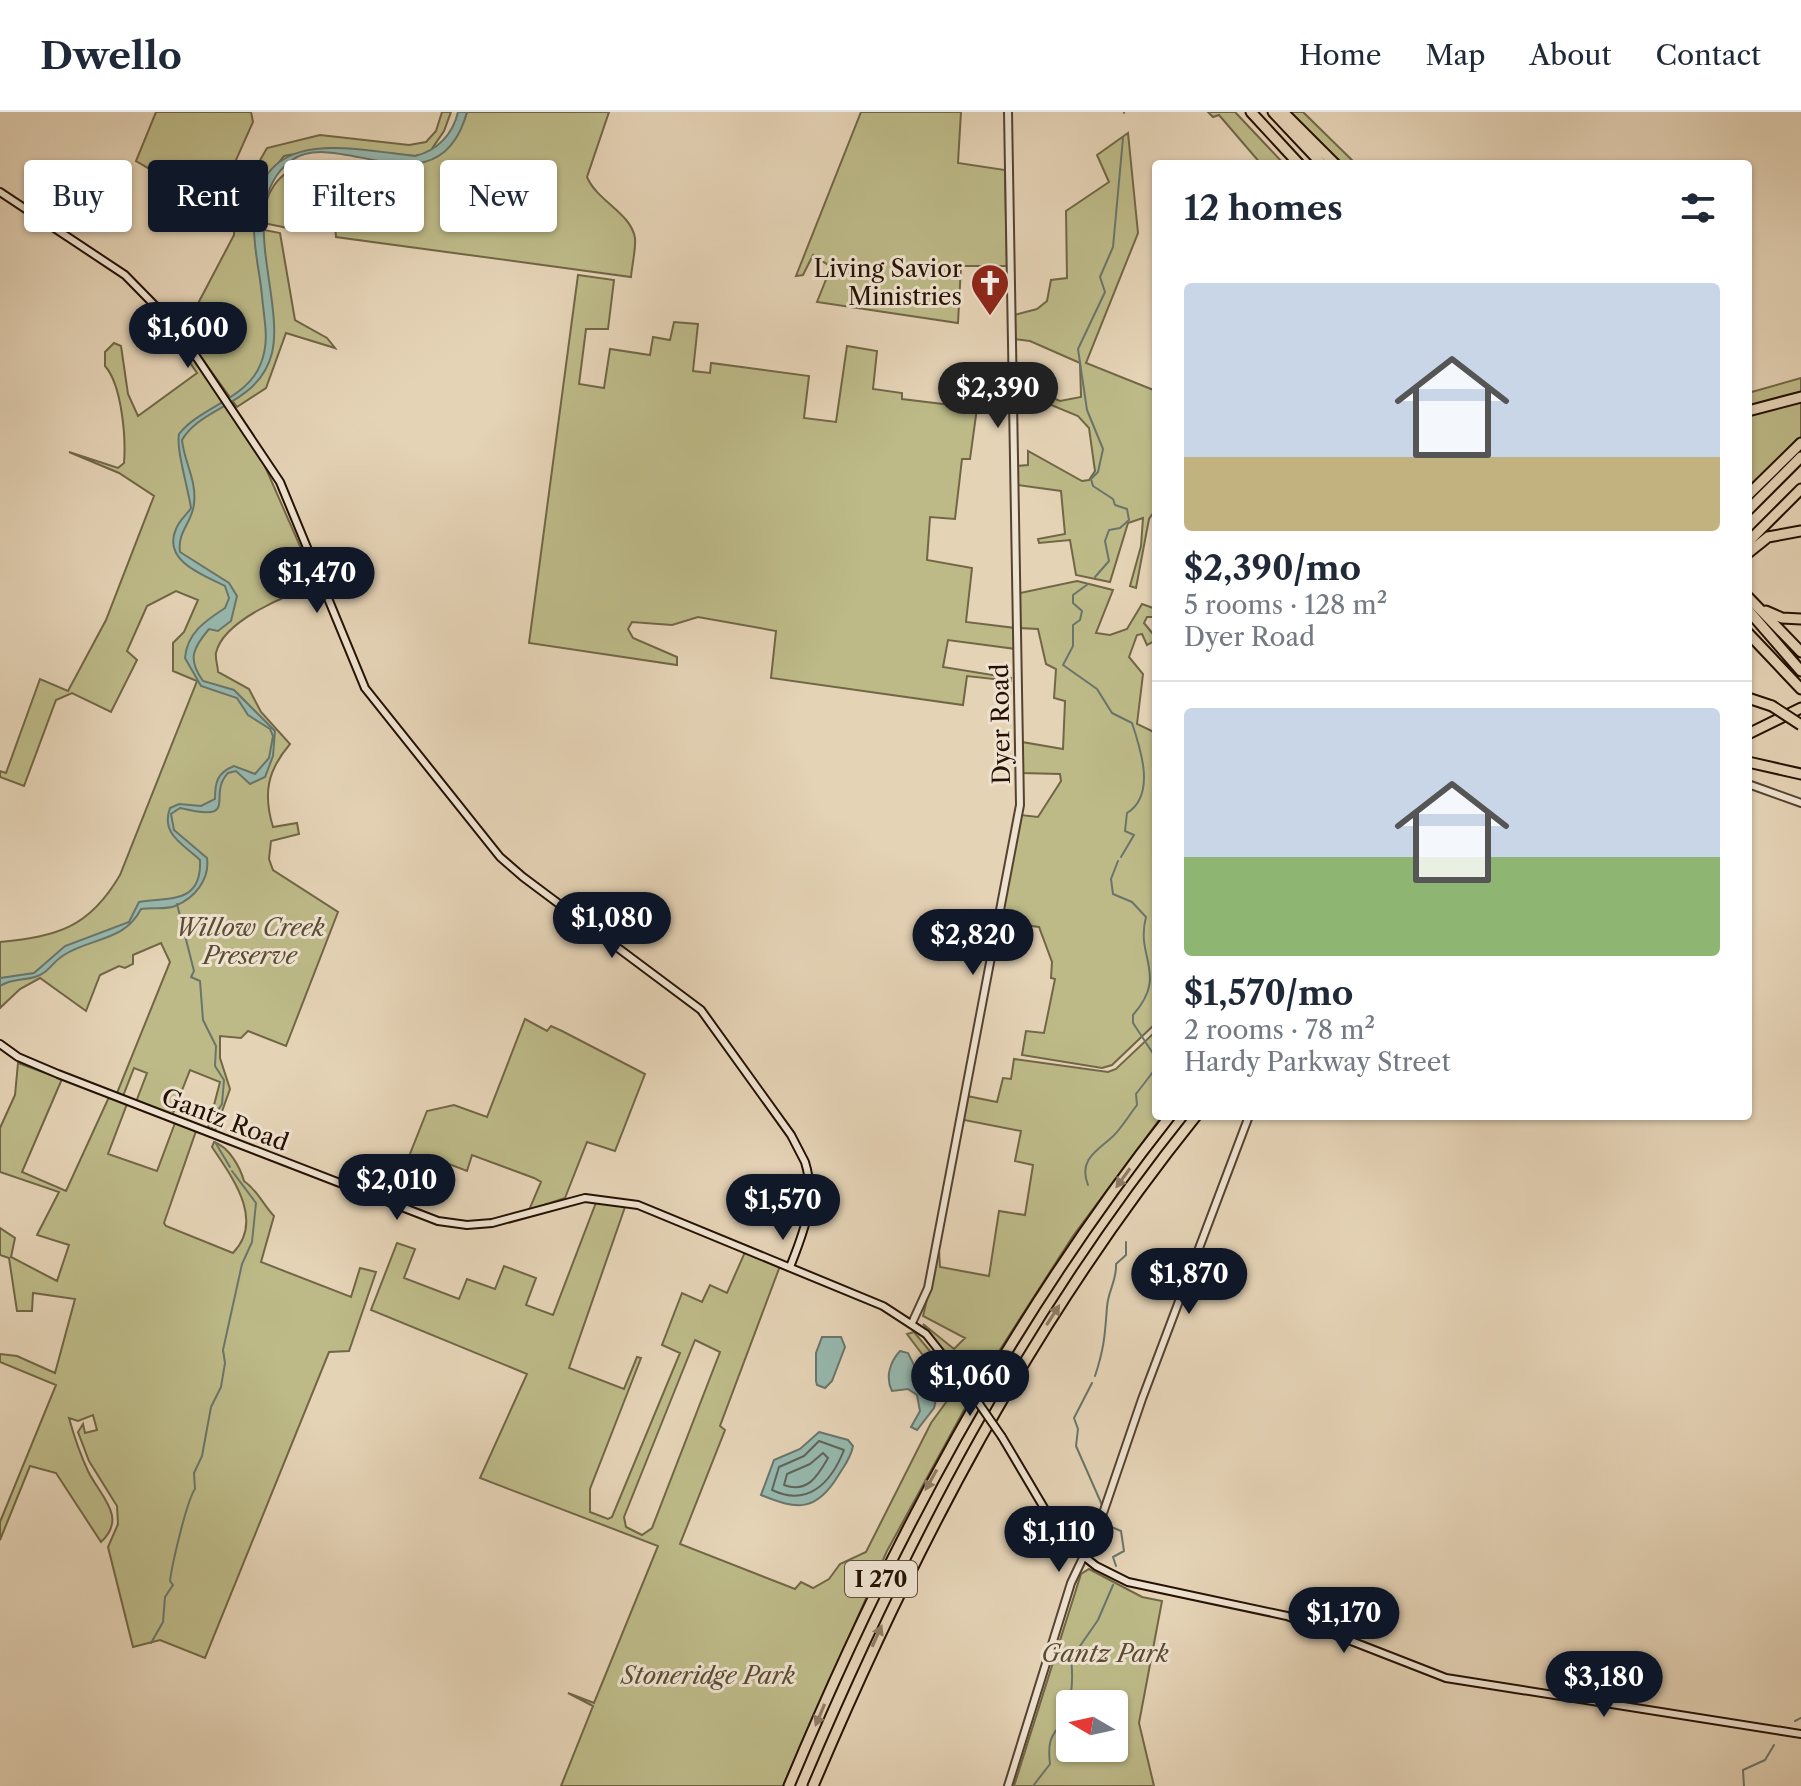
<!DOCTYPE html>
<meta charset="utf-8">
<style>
body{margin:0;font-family:"Libre Caslon Text",serif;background:#f2f2f3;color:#1f2937;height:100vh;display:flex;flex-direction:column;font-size:30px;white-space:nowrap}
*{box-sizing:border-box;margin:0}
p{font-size:26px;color:#747a83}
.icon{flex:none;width:44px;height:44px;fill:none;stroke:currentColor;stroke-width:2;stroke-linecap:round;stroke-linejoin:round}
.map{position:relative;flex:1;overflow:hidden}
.sheet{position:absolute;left:1152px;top:48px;width:600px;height:960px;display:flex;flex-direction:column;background:#fff;border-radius:8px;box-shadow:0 2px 6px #0004}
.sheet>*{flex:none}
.guide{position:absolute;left:24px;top:48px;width:760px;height:72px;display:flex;gap:16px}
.needle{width:52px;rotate:279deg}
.fabs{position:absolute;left:1056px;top:1578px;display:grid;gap:16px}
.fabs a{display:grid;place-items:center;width:72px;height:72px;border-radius:8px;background:#fff;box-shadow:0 2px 6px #0004;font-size:40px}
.price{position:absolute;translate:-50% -68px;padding:0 18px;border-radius:28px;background:#111827;color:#fff;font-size:26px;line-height:52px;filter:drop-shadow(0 2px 4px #0008)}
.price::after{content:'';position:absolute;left:50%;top:48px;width:24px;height:18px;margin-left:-12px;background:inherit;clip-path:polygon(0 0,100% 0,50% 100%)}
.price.current{background:#222;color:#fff}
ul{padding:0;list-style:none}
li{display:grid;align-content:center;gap:16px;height:424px;padding:0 32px}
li+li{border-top:2px solid #e0e1e3}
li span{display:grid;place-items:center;height:248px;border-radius:8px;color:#555}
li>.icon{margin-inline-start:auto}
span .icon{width:144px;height:144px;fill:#fffc;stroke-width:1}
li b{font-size:34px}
h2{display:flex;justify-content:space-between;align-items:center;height:96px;padding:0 32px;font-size:34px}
.pill{padding:0 28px;border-radius:8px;background:#fff;box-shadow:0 2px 6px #0004;font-size:28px;line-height:72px}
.pill.current{background:#111827;color:#fff}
header{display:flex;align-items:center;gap:48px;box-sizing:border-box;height:112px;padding:0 40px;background:#fff;border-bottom:2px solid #e0e1e3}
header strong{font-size:38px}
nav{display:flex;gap:44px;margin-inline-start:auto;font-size:28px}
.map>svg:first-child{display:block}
.green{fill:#bdba88;stroke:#716646;stroke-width:2;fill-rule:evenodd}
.water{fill:#96b8ae;stroke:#69756a;stroke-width:2}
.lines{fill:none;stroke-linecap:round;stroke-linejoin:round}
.shore{stroke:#5e6458;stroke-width:2}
.stream{stroke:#69756a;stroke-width:2}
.tertiary-casing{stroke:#554230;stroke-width:10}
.secondary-casing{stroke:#251103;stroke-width:10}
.motorway-casing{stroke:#251103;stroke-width:13}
.tertiary{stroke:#eee2d0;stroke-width:6}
.secondary{stroke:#eee2d0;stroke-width:6}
.motorway{stroke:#e5d3b6;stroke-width:9}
.secondary-bridge-casing{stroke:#251103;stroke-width:10;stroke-linecap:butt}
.motorway-bridge-casing{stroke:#251103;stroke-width:13;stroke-linecap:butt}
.secondary-bridge{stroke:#eee2d0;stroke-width:6}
.motorway-bridge{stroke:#e5d3b6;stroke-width:9}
.oneway{fill:#8f7c65}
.labels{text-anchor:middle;stroke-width:6;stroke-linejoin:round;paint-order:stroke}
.shield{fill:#eee2d0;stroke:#615040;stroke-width:2}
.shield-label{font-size:22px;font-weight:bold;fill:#251103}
.poi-label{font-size:24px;fill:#251103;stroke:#eee2d0;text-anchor:end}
.street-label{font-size:24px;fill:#251103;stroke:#eee2d0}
.park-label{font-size:24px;font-style:italic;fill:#5a4c32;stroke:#eee2d0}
</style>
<header>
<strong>Dwello</strong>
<nav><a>Home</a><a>Map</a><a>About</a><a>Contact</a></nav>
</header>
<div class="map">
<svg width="1801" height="1674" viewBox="0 0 1801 1674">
<rect width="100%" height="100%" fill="#e5d3b6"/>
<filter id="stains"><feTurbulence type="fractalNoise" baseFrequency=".0025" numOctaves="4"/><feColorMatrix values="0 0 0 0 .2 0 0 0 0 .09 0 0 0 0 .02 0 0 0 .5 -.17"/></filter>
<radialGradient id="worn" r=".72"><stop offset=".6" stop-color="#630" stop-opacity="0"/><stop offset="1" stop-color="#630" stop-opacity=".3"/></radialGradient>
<path class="green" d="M156 0H251L253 10 215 95 136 49Z
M442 0H451L444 19 429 41 415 44 329 36 284 44 266 67 254 110 234 104 232 97 267 36 320 23 409 33 426 30 436 19Z
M467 0H609L587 65C597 89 631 101 635 126 636 137 632 153 631 165L336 125 332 76 298 79 288 116 263 111C264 82 277 59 307 52H420L464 9Z
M861 0H961L958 51 1005 58 1007 154H961L958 211 817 190 831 155 813 143 803 163 796 164Z
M1208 0H1235L1284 52H1261L1219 3 1213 5Z
M1290 0H1303L1356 52H1343Z
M1128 21 1138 121 1086 251 1156 279V397L1149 407 1136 476 1130 474 1141 434 1143 406 1128 411 1110 470 1076 463 1070 428 1039 431 1038 427 1065 422 1061 379 1017 373V354L1028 353V339L1082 369 1089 368 1095 359 1089 316 1078 304 1015 278V270L1060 289 1081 285 1080 251 1030 229 1014 227V203L1037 197 1047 189 1051 168 1067 166 1066 99 1109 70 1097 43Z
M234 112 280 121 295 208 327 226 335 236 286 221 266 276 237 295 183 220 234 123Z
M578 163 614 168 608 217H586L579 272 604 276 610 237 650 243 653 225 670 228 674 210 698 212 693 259 710 261 711 251 809 264 804 306 836 310 847 234 877 239 873 277 902 281V287L977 296 970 347H962L955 407 930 405 927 448 972 456 966 510 1015 516 1016 537 948 528 943 555 1011 566V569L967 564 963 593 771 566 776 519 698 505 672 513 632 510 628 517 633 526 677 545V553L529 531Z
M179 225 264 352 317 473C289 482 223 508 216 541 215 546 218 555 218 560L249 577 261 600 290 632C267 659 263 682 273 715L297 711 299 722 271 729 269 747 273 758 338 800 286 934 248 919 241 926 220 924V946L230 977 215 1019 208 1016 220 970 190 958 172 1004 136 990 147 961 134 956 123 984 117 981 170 850 161 831 133 843V852L125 856 119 854 100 863 86 899 40 866 20 877 0 896V830C58 824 89 816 120 763L197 569 173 559V531L184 520 198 488 176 479 147 494 127 539 137 548 111 600 72 581 56 588 24 674 0 665V659L6 661 40 567 68 579 106 508 154 384 119 361 69 340 118 356 124 351C126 326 122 273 105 254V240L114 231 121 234 128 282 138 304 197 261 175 229Z
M1801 266V281L1748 296V281Z
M1801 289V325L1748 379V303Z
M1077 469 1113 478 1096 521 1110 523 1127 517 1142 492 1156 497V505H1147L1144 511 1153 522 1154 529 1147 533 1142 522 1137 523 1129 545 1143 562 1137 612 1156 621V911L1112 953 1102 956 1022 943 1026 919 1044 921 1055 867 1051 866 1052 850 1039 815 1001 810 1021 703 1038 705 1061 669 1060 662 1022 661V630L1063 637 1065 589 1054 586 1056 557 1046 552 1038 517 1019 516 1020 481Z
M525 907 547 919 551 914 562 919 645 962 615 1039 587 1030 565 1086 529 1098 541 1070 534 1066 472 1043 467 1059 433 1046 429 1054 408 1047 427 999 454 993 487 1005Z
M1156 919V1004H1162L1073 1124 974 1278 923 1212 954 1237 965 1226 923 1204 939 1138 940 1155 989 1164 999 1099 1025 1103 1033 1053 1015 1049 1021 1019 964 1008 967 984 997 990 1003 966 1011 967 1014 947 1108 960 1116 957Z
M18 951 62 967 22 1060 66 1079 109 985 127 992 108 1042 157 1059 175 1011 196 1019 164 1111 166 1114 233 1141C265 1108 232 1065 212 1035L214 1030C229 1035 240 1055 244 1069 258 1079 262 1091 274 1104L261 1150 351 1185 360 1156 376 1160 349 1239 329 1240 205 1546 160 1528 133 1535 108 1435 118 1412 117 1394 89 1349 78 1320 83 1312 85 1321 97 1318 93 1303 78 1309 69 1306C74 1324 80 1342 88 1359 100 1384 128 1405 101 1430L56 1361 30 1354 0 1428V1410L56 1273 0 1250V1242L17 1244 55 1261 75 1187 33 1181 32 1199H17L9 1146 0 1143V1116L15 1126 11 1145 57 1169 69 1133 37 1123 59 1080 0 1060V1016L15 983Z
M597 1088 625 1095 569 1256 624 1277 637 1245 641 1246 590 1377V1400L608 1407 612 1405 680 1241 662 1233 682 1181 702 1190 710 1173 727 1181 745 1140 780 1154 720 1314 725 1318 680 1432 795 1477 801 1470 813 1476 829 1467 840 1452 866 1440 931 1311 952 1282 907 1222 914 1220 970 1287 887 1439 783 1674H561L593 1594 568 1581 594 1591 658 1434 480 1366 527 1262 371 1198 397 1131 415 1137 404 1166 459 1187 467 1167 495 1177 504 1154 536 1166 526 1193 553 1203ZM695 1228 720 1240 652 1416 642 1423 626 1415 624 1405Z
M1089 1457 1142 1485 1162 1489 1139 1611 1154 1674H1014L1081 1462ZM1070 1592H1114V1636H1070Z"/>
<path class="water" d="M458 0H467C439 103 339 15 292 48 234 89 285 186 272 241 259 293 201 294 182 328 184 350 197 368 194 392 192 411 177 420 180 440L229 471 237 484 231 509 218 519 209 517C193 536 187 547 203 569L234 578 275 619 273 644 265 665 250 672 236 659 228 661C206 684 242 711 180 696L171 702 174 718 207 746C210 767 195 786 175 794 166 798 152 795 141 797 124 830 92 825 64 843 52 850 49 861 35 865 21 869 13 866 0 874V866L34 861 65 834 129 810 139 790C168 785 202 793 200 748 185 733 160 723 170 696L179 692 201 694 215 687C215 670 217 661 234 654L255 662 269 646 273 624 270 617 248 603 237 586 201 574 185 546C187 520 207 508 225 496L229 486 225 474C203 463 162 449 176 417 180 407 186 404 191 396 188 376 176 337 179 322 201 294 248 287 261 251 270 228 264 208 262 184 260 161 253 135 254 111 256 12 349 37 415 44 437 39 453 22 458 0Z
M822 1225H841L845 1235 832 1269 825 1276 817 1273 816 1269V1241Z
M900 1239 908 1241 921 1267 937 1283 934 1296 917 1318 911 1315 920 1299 917 1283 908 1277 892 1279C885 1265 890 1250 900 1239Z
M819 1320 848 1328 853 1334C851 1346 844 1354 838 1364 816 1400 797 1398 761 1383L774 1348 800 1337Z"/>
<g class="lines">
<path class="shore" d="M819 1329 844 1338C831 1371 808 1395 772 1378L779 1355 804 1344Z
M823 1341 828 1346C818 1363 808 1382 784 1373L787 1362 810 1352Z"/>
<path class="stream" d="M1124 1V0
M1095 465 1109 449 1105 429 1109 418 1120 416 1129 408 1127 397 1115 393 1113 387 1093 374 1091 367 1098 360 1103 337 1087 298 1078 237 1105 180 1100 165 1113 135 1123 26
M1088 472 1073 483V491L1082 499 1080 508 1073 513V534L1063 553 1097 577 1112 601 1132 611C1141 638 1156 683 1127 701L1125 719 1134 723 1121 745
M1118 749 1111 767 1113 782 1132 790 1146 805C1135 846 1169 862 1133 903V911L1156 946
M177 792 194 859 191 865 200 869 203 908 216 934 215 954 224 968 222 992 212 1007V1018
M215 1030 230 1055
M1088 1073C1079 1050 1093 1041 1110 1027 1120 1019 1129 1003 1137 993L1136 982 1156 956
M1095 1264C1104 1237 1105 1223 1107 1195 1108 1179 1117 1168 1116 1152L1126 1143V1130
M1092 1271 1074 1306 1078 1317 1076 1334 1102 1393
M1106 1403 1109 1414 1121 1419 1124 1439 1113 1445 1116 1454
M151 1531 163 1510 165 1485 173 1473 170 1469C172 1452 187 1388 195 1377L194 1361 202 1344 211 1295 221 1275 225 1251 223 1238 242 1152 252 1130 256 1091 232 1059
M1795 1609 1801 1606
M1033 1674 1050 1652C1046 1618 1058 1624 1067 1598 1072 1583 1073 1563 1071 1547L1098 1508 1113 1473
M1744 1674 1743 1658 1765 1648 1774 1633"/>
<g class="tertiary-casing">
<path id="tertiary" d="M1748 672 1801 691
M912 1211 928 1176 1020 693 1008 0
M1008 1674 1071 1471 1100 1410 1142 1287 1249 1004"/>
</g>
<g class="secondary-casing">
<path id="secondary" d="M0 80 125 163 177 216 280 370 365 576 500 745 523 765 701 898 791 1023 805 1050C817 1089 804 1119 790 1155
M0 932 18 945 58 962 438 1109 467 1113 492 1111 585 1086 638 1093 883 1194 926 1222 964 1270
M1002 1325 1053 1411 1072 1435 1096 1454 1128 1470 1287 1504 1446 1566 1801 1622"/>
</g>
<g class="motorway-casing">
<path id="motorway" d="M1251 0 1299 52
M1273 0 1322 52
M1283 0 1335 52
M1748 299 1801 285
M1748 383 1801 331
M1748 398 1801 345
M1748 430 1801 377
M1748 441 1768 425 1801 419
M1748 485 1801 540
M1748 498 1801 559
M1766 499 1782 506 1801 507
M1748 521 1801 577
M1748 586 1772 594
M1748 622 1801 596
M1748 650 1801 662
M789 1674C889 1434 1009 1208 1170 1004
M813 1674C916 1431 1030 1211 1196 1004"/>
</g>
<use href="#tertiary" class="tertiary"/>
<use href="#secondary" class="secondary"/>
<use href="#motorway" class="motorway"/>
<g class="secondary-bridge-casing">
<path id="secondary-bridge" d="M964 1270 1002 1325"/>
</g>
<g class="motorway-bridge-casing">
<path id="motorway-bridge" d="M1772 594 1801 613"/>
</g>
<use href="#secondary-bridge" class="secondary-bridge"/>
<use href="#motorway-bridge" class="motorway-bridge"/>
</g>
<defs><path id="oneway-solid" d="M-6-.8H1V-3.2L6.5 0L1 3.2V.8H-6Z" transform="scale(2)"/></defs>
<g class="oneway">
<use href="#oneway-solid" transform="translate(1123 1066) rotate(126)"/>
<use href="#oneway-solid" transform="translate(1053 1203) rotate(-57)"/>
<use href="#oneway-solid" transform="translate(931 1368) rotate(119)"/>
<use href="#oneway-solid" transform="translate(877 1524) rotate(-66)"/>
<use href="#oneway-solid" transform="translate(820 1603) rotate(113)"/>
</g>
<defs>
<g id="church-pin" transform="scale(2)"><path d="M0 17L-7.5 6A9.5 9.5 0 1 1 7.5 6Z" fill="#8f2418" stroke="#eee2d0"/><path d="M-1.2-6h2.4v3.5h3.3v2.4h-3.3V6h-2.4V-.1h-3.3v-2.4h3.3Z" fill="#fff"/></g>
</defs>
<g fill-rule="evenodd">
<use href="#church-pin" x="990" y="171"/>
</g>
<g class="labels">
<rect class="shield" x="845" y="1449" width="72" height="36" rx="6"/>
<g class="shield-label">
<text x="881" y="1475">I 270</text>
</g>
<g class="poi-label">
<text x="962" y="165">Living Savior<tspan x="962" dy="28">Ministries</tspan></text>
</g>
<g class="street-label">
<text transform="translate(1001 612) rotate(-91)" y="8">Dyer Road</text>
<text transform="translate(225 1008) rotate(21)" y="8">Gantz Road</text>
</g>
<g class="park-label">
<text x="250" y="824">Willow Creek<tspan x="250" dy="28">Preserve</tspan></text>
<text x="1105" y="1550">Gantz Park</text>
<text x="708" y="1572">Stoneridge Park</text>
</g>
</g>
<rect width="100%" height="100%" filter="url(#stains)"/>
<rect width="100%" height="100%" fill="url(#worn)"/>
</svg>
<div class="fabs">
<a><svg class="needle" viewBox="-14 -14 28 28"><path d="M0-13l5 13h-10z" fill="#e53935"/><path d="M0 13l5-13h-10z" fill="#747a83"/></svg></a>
</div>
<b class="price" style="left:188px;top:258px">$1,600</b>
<b class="price current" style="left:998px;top:318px">$2,390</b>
<b class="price" style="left:317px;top:503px">$1,470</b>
<b class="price" style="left:612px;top:848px">$1,080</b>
<b class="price" style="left:973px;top:865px">$2,820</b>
<b class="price" style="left:397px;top:1110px">$2,010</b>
<b class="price" style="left:783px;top:1130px">$1,570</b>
<b class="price" style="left:1189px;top:1204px">$1,870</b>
<b class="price" style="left:970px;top:1306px">$1,060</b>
<b class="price" style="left:1059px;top:1462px">$1,110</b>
<b class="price" style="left:1344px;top:1543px">$1,170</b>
<b class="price" style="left:1604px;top:1607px">$3,180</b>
<div class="guide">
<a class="pill">Buy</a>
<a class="pill current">Rent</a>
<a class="pill">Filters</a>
<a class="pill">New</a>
</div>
<section class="sheet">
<h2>12 homes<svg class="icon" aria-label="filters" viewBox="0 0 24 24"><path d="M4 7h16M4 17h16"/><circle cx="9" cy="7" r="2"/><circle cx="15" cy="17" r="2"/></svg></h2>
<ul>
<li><span style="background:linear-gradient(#c9d6e8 70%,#c2b280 0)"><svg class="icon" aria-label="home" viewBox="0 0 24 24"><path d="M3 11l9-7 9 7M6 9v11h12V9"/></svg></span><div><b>$2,390/mo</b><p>5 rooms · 128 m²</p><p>Dyer Road</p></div></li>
<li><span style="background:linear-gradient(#c9d6e8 60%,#8fb573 0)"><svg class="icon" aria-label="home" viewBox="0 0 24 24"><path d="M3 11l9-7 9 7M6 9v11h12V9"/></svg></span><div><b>$1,570/mo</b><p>2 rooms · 78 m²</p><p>Hardy Parkway Street</p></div></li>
</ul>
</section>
</div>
